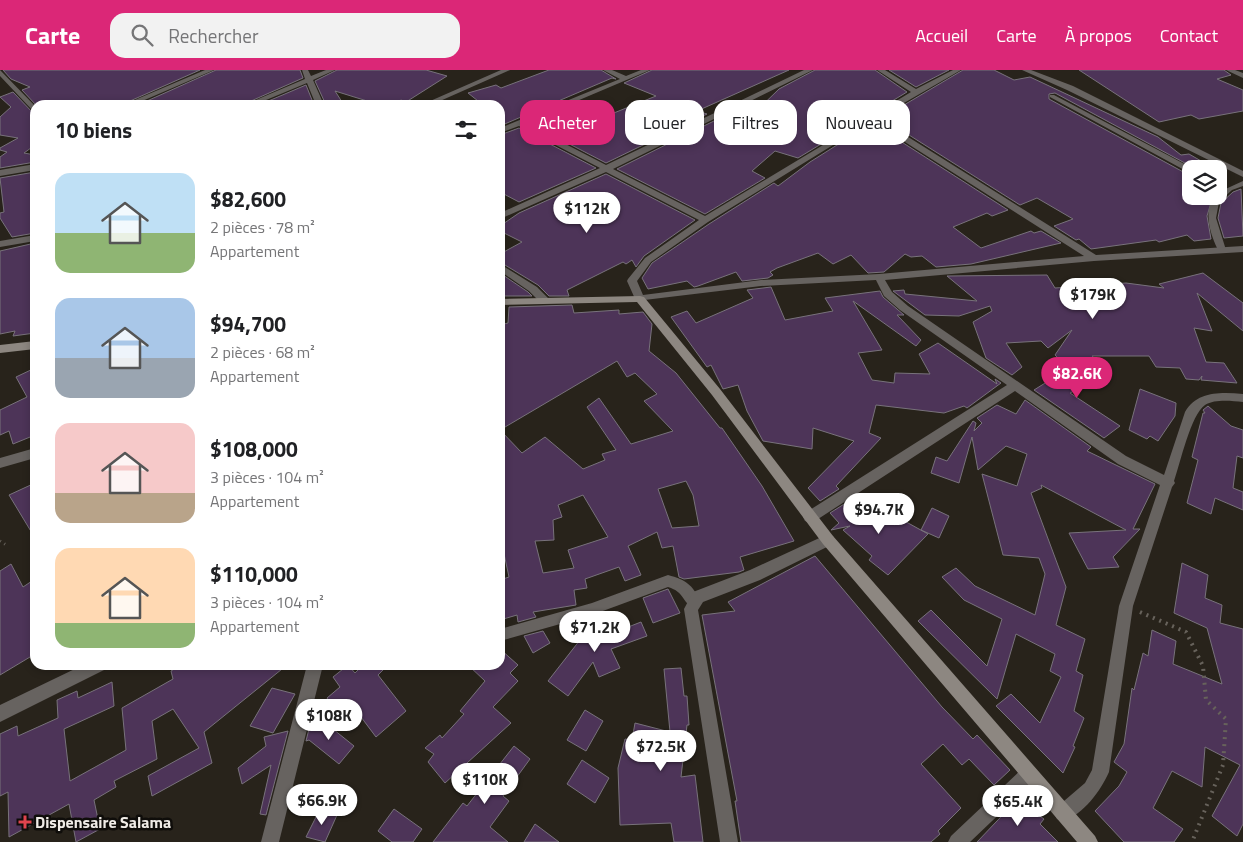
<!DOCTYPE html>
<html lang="fr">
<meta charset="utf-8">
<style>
body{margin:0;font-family:"Titillium Web",sans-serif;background:#f2f2f2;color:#202124;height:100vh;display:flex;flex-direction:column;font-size:19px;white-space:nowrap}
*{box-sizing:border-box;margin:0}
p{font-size:16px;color:#757577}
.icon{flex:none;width:28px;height:28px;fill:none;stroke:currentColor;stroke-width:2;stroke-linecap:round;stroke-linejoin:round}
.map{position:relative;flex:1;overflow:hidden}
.side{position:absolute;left:30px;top:30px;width:475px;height:570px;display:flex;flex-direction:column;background:#fff;border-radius:15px;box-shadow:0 2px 8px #0003}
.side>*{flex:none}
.hud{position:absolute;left:520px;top:30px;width:475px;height:45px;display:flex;gap:10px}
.buttons{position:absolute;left:1182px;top:90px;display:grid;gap:10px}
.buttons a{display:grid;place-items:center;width:45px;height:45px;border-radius:10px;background:#fff;box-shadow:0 2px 8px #0003;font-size:25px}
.price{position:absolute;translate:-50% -42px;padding:0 11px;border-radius:18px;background:#fff;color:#222;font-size:16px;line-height:32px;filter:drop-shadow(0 1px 2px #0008)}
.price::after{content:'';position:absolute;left:50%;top:30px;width:15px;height:11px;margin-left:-8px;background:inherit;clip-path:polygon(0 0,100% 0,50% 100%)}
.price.active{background:#db2777;color:#fff}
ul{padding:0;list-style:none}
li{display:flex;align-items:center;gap:15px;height:125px;padding:0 25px}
li span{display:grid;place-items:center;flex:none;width:140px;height:100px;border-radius:15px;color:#555}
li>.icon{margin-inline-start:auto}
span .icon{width:60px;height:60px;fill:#fffc;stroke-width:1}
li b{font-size:21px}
h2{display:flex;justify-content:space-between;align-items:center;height:60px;padding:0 25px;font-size:21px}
.pill{padding:0 18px;border-radius:15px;background:#fff;box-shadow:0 2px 8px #0003;font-size:18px;line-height:45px}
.pill.active{background:#db2777;color:#fff}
header{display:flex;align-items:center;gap:30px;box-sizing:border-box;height:70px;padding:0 25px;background:#db2777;color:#fff}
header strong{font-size:24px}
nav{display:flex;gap:28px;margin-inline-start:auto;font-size:18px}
.search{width:350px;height:45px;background:#f2f2f2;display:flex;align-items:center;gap:12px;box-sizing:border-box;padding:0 18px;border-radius:15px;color:#757577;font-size:19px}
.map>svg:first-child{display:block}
.building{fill:#4d3458;stroke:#78727b;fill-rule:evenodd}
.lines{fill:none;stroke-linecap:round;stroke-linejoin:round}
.path-far1{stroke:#67625b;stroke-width:3;stroke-dasharray:1 4;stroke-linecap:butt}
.path{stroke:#67625b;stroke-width:4;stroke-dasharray:2 5;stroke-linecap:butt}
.lane{fill:#676360;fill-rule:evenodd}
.street{fill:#676360;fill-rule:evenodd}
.secondary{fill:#8d8781;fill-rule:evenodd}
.health-dot{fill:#e0444e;stroke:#0f0d0a;stroke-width:2}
.labels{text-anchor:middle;stroke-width:5;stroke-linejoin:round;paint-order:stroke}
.near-poi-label{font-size:16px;font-weight:bold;fill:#f0ece7;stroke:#0f0d0a;text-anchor:start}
</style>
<header>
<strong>Carte</strong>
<div class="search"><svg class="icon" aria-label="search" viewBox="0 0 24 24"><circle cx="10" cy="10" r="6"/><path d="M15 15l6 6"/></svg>Rechercher</div>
<nav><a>Accueil</a><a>Carte</a><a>À propos</a><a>Contact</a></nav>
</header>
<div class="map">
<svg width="1243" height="772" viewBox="0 0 1243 772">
<rect width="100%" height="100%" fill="#28231b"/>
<path class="building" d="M3 0H200L121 35H36L22 20 30 17 11 9Z
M216 0H300L303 8 242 35H138Z
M337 0H426L447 6 406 32 401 30 393 35H380L335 21 344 35H326L315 11Z
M549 0H601L616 9 612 8 500 56V35H483L468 23 496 15 501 18Z
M652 0H789L697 41 707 44 606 93 529 53 571 35 594 51 656 26 624 13Z
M815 0H875L907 22 798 88 775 81 752 101 765 108 705 144 617 99 720 48 742 55 779 19Z
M889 0H949L916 17Z
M963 0H994L1014 10 1030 7 1158 67 1181 85 1189 84 1215 99H1196L1055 23 1049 24V29L1187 104H1191V126H1213L1207 146 1211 169 1194 171 1187 165 1159 172 1156 170 1091 179 1079 169 1076 170 1054 156 1073 149 1037 128 1020 135 882 48Z
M1079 0H1224L1231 5 1217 9 1243 20V41L1199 49 1191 45 1159 52Z
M306 15 314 35H259Z
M13 22 35 45V75L24 83 35 85V92L0 98V87L7 82 0 80V78L18 68 0 65V47L11 37 0 27Z
M872 53 1008 140 992 146 987 143 953 157 981 178 1031 161 1034 163 1041 161 1061 173 971 194 936 197 922 186 911 187 905 184 884 202 868 203 851 185 833 194 818 183 777 198 770 202 773 205 768 208 742 211 736 202 698 216 694 217 687 211 648 219 642 208 652 193 709 154 774 113 778 116 810 92Z
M519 58 596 98 519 132 500 122V65Z
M35 102V163L12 167 0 148V143L4 142 0 108Z
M606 104 695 150 644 186 636 197 632 190 626 194 623 192 567 220 569 226H549L538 215 500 192V184L522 172 500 161V156L519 143Z
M1241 119 1243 166 1224 168 1218 148 1221 133 1233 122Z
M35 173V263L13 266 15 261 0 264V181Z
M500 203 528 222 532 226H500Z
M1203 203 1243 233V261L1197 223 1212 261 1194 258 1206 292 1224 293 1237 313 1201 310 1202 306 1199 310 1186 309 1180 298 1156 297 1149 286H1092L1103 295 1064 294 1055 285 1072 260 1048 278 1041 271 1006 273 1022 297 1012 305 986 288 973 252 992 241 990 236 959 246 925 245 893 221 904 220 905 224 977 231 947 206 1047 205 1055 218 1126 213 1164 218 1159 214Z
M771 217 785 250 833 241 825 228 880 221 883 227 904 245H897L921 270 916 276 853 231 882 280 858 283 872 310 894 313 895 303 930 304 919 284 938 273 997 314 995 309 1001 313 967 338 964 336 944 343 876 335 869 363 881 368 836 416 839 419 820 431 808 418 854 371 813 358 812 379 763 371 747 341 738 315 723 319 711 295 707 297 671 247 687 241 696 253 753 228 747 220Z
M572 235 574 243 619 240V244L643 242 652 254 649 281 676 303 720 358H722L762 416 794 471 740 487 744 500 739 502 684 509 679 507 673 476 662 478 657 462 628 476 641 505 625 511 619 497 585 509 587 518 574 520 576 535 533 542 536 547 518 552 517 545 500 550V510L509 507 500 465V360L522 383 545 367 583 399 605 390 602 384 616 380 587 337 599 328 631 374 673 361 644 331 657 324 635 303 627 307 617 291 500 360V255L508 253 509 237ZM686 411 693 425 699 456 672 458 658 419ZM583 425 608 467 568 480 574 498 543 503 535 471 554 470 553 450 562 447 558 435Z
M1074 295 1104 306 1070 323 1120 356 1104 368 1034 320Z
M35 298V365L13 374 9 361 0 365V340L27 327 16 307Z
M1140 319 1176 333 1175 346 1158 371 1150 366 1147 369 1129 360Z
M1025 330 1091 377 1087 381 1155 414 1133 459H1140L1113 487 1119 497 1088 499 1069 463 1126 460 1041 415 1042 418 1031 423 1066 517 1056 555 1085 569 1076 601 1083 605 1074 641 1084 648 1073 676 1075 677 1063 703 996 636 1011 624 1040 653 1061 607 1050 601 1055 584 1016 564 997 629 918 551 931 540 987 596 1002 549 964 530 942 507 956 498 975 516 1035 545 1045 504 1039 488 1003 485 982 404 1017 416 1027 384 1006 376 978 400 972 367 959 413 931 403 936 387 947 391 973 351 976 353 974 361 982 353 977 348 997 335 1016 344Z
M1208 336 1231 356 1243 360V388L1237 386 1233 418 1243 422V440L1215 428 1211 444 1187 433 1198 390 1192 387 1203 343H1205L1203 340Z
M35 413V468L9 425Z
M849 431 855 438 862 431 895 455 899 448 928 464 888 505 869 490 872 486 843 460 850 456 831 460 839 453 830 443Z
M932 438 949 446 939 468 921 460Z
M815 486 942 637 973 669 977 665 1010 700 994 715 969 689 962 695 943 674 921 694 961 738 938 761 940 764 931 772H741L735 731H737L702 545 735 541 728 532Z
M1182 493 1208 505 1205 528 1222 535 1220 553 1243 559V754L1237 766 1212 746 1240 695 1205 677 1202 717 1172 701 1153 738 1183 759 1174 772H1124L1095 741 1119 716 1127 702 1114 692 1124 674 1132 618 1134 620 1143 583 1148 586 1152 560 1176 571 1173 594 1222 614 1207 558 1174 543Z
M11 494 23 517 35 509V584L0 605V501Z
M668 519 680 543 653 553 643 528Z
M612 546 618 561 641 552 647 566 611 579 620 598 599 607 593 592 568 626 548 611 594 552Z
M543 561 550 573 533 583 524 566Z
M500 579 518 595 510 603 518 611 493 637 511 653 445 713 428 692 434 684 425 678 440 665 442 668 464 644 460 641 485 611 468 595H500Z
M181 595H287L204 662 212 693 152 726 148 706 199 678 173 639 152 651 157 689 114 711 116 717 94 730 100 759 76 772 69 734 9 767 8 722 0 726V664L17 656 18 666 58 648 57 630 77 621 78 628 112 612 114 636 64 659 70 711 126 680 122 638 173 609 171 601Z
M348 595 355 603 363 595H388L378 605 406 641 376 667 349 631 336 641 327 628 340 617 333 607Z
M681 598 684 626H687L689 655H687L681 707 695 705 703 772H674L671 753 620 755 618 698 625 669 632 670 635 653 670 662 664 599Z
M272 618 295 624 273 663 250 656Z
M585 640 603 651 586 681 567 670Z
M323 651 354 676 339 694 309 670 306 671 310 655Z
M288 661 266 745 260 744 271 695 242 714 238 698 266 676 264 667Z
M514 676 530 689 503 726 509 731 490 757 508 772H433L463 733 467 736Z
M582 690 609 708 595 733 567 714Z
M1017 730 1044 749 1040 754 1058 772H977Z
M320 739 337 745 325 772 306 767Z
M394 739 422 759 413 772H392L378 761Z
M535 754 559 772H524Z"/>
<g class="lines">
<path class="path-far1" d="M0 471 8 476"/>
<path class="path" d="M1140 542 1186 562 1203 596 1206 630 1226 649 1223 695 1192 772"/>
<path class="lane" d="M1050 25H1054L1194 99H1191V102H1188L1050 27Z
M1243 111V116L1232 120 1219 132 1216 148 1226 180 1225 182H1219C1211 166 1202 142 1215 126H1219V122Z
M668 505C686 510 692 514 701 532L699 536 694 538C682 533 685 522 668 517L592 545 500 571V559L592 533Z"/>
<path class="street" d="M0 0 35 36V43L0 6Z
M205 0H214L133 35H123Z
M302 0H308L311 6 326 0H335L313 10 324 35H316L307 13 254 35H244L305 9Z
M501 0H510L431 35H421Z
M603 0H612L626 6 641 0H650L525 53 606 95 804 0H813L613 99 705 146 911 22 877 0H885L916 19 953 0H961L878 48 1096 185 1243 176V182L1094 191 885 210 892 222 908 236 1126 386 1164 405 1185 342C1197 321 1221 322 1243 324V332C1231 331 1215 329 1205 335 1191 344 1180 394 1174 411L1175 413 1172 417 1133 536 1109 702C1100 722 1084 743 1063 752L1057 749 1054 743 1057 737 1085 713 1092 700 1119 536 1160 415 1118 394 1015 321 815 451 810 453 805 451 803 447 805 443 1007 315 900 240 884 226 876 210 761 216 636 231 627 211 628 209 645 188 699 150 606 102 500 149V143L600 98 519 56 500 63V58L620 9ZM872 51 1084 186 879 204 761 210 643 225 637 211 651 192 708 152Z
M1022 0H1031L1073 16 1243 101V107L1067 20Z
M1226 0H1235L1243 3V8Z
M35 94V100L0 106V100Z
M35 165V171L0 177V171Z
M500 194 537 217 548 228V232H540L529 221 500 201Z
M35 378V388L0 398V388Z
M828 464 833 466 835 470 833 474 760 510 703 532 698 540 738 772H720L684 539 693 522 750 500Z
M83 595H107L104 600 0 652V635Z
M307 595H323L279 772H261Z
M1029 695 1035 698 1038 704 1035 710 970 772H948L951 766 1023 698Z"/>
<path class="secondary" d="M640 226 644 227 720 319 833 466 1095 766 1098 772H1077L823 474 712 325 637 232 500 235V229Z
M35 271V279L0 283V275Z"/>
</g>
<path class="health-dot" d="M22.5 744.5h5v5h5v5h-5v5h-5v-5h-5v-5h5z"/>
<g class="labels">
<g class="near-poi-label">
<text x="35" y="758">Dispensaire Salama</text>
</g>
</g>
</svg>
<div class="buttons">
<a><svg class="icon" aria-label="layers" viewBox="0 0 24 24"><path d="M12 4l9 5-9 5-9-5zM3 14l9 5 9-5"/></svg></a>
</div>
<b class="price" style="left:587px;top:164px">$112K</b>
<b class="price" style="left:1093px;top:250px">$179K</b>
<b class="price active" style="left:1077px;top:329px">$82.6K</b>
<b class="price" style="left:879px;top:465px">$94.7K</b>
<b class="price" style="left:595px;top:583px">$71.2K</b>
<b class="price" style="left:329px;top:671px">$108K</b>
<b class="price" style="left:661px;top:702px">$72.5K</b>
<b class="price" style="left:485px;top:735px">$110K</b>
<b class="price" style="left:322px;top:756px">$66.9K</b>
<b class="price" style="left:1018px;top:757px">$65.4K</b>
<div class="hud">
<a class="pill active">Acheter</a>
<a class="pill">Louer</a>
<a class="pill">Filtres</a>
<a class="pill">Nouveau</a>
</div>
<section class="side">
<h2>10 biens<svg class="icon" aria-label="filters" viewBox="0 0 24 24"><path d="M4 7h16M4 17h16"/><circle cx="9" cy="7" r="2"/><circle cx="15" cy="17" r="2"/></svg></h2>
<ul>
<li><span style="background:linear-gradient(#bfe0f5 60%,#8fb573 0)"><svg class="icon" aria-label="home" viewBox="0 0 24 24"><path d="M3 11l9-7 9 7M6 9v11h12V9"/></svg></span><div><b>$82,600</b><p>2 pièces · 78 m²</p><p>Appartement</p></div></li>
<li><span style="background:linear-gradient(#a9c7e8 60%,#9aa5b1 0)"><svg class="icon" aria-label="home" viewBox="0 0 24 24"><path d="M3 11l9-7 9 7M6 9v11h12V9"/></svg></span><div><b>$94,700</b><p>2 pièces · 68 m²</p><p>Appartement</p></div></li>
<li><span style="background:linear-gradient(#f6c9c9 70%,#b9a48a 0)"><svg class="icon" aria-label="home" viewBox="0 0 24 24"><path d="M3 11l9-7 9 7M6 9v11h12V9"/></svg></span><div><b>$108,000</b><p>3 pièces · 104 m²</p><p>Appartement</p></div></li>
<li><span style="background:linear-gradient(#ffd9b3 75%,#8fb573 0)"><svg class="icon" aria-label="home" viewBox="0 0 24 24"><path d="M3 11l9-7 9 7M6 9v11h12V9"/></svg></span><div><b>$110,000</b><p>3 pièces · 104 m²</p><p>Appartement</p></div></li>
</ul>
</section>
</div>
